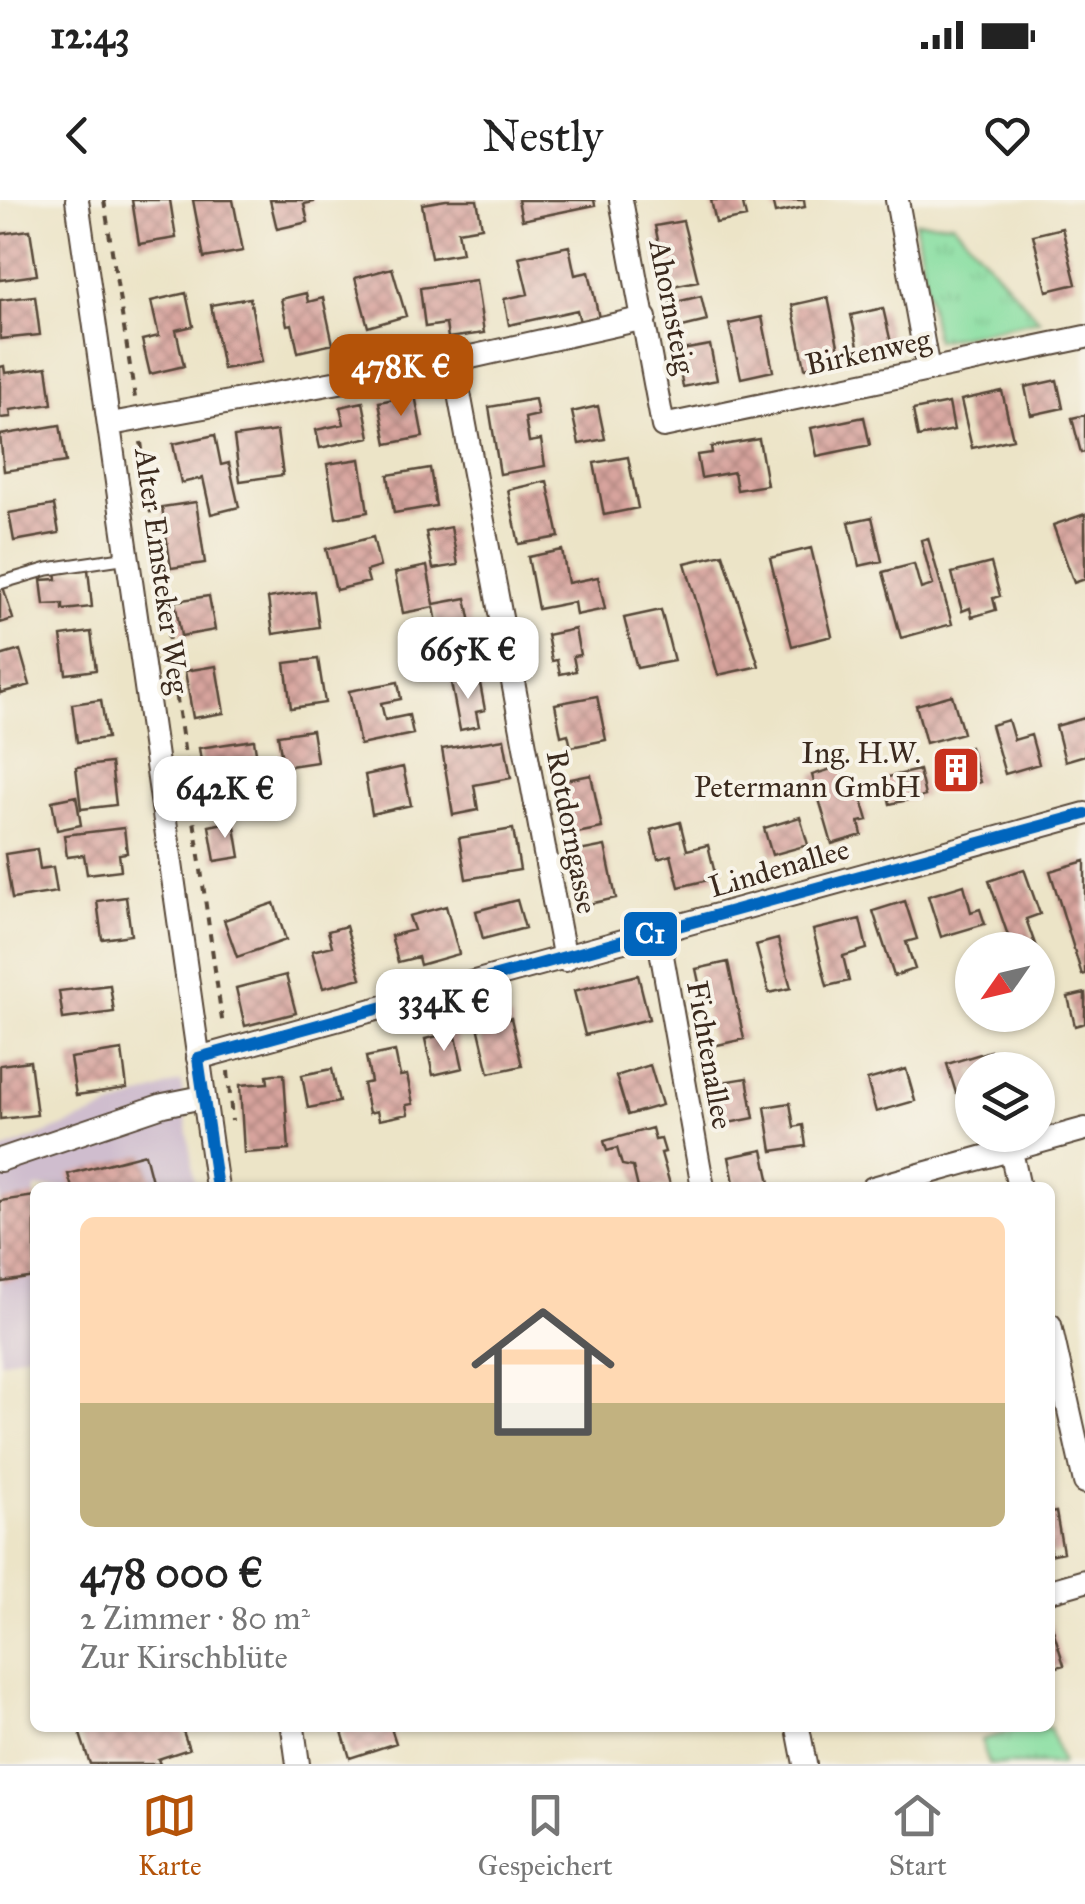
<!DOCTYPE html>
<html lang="de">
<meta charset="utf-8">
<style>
body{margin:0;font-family:"IM FELL Great Primer",serif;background:#f2f2f2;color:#222;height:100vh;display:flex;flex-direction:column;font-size:38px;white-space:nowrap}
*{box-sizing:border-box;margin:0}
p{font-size:32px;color:#767676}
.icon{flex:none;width:55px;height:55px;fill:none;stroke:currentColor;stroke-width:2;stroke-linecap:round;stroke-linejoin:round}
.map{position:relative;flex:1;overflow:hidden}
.drawer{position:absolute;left:30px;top:982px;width:1025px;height:550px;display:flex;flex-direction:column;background:#fff;border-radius:15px;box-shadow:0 2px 8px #0004}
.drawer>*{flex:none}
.needle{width:65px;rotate:236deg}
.buttons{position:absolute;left:955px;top:732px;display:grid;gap:20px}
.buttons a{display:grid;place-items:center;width:100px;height:100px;border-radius:50%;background:#fff;box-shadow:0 2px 8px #0004;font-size:50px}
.price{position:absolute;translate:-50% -85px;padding:0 22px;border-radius:20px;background:#fff;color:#222;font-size:32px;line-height:65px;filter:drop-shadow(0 2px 5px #0008)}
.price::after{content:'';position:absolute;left:50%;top:60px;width:30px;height:22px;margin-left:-15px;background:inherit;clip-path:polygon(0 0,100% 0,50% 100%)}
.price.on{background:#b45309;color:#fff}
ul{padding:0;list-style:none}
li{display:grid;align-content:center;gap:20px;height:530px;padding:0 50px}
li+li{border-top:2px solid #e0e0e0}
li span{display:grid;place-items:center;height:310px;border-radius:15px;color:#555}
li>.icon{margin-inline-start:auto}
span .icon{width:180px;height:180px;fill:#fffc;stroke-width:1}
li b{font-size:42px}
.status{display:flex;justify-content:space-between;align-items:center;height:70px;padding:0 50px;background:#fff;direction:ltr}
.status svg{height:28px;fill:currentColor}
header{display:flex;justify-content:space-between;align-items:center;height:130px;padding:0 50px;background:#fff;font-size:45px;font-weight:600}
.menu{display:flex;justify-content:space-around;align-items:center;height:140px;border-top:2px solid #e0e0e0;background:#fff;font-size:28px;color:#767676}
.menu a{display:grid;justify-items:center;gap:5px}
.menu .on{color:#b45309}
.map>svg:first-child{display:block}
.industrial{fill:#cfbdce}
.park{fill:url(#park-tufts);stroke:#628460;stroke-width:2.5}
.building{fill:url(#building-cross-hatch)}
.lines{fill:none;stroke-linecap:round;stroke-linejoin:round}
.service-casing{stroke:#564637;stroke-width:15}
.minor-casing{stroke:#564637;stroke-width:26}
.path{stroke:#564637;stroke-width:4;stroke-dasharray:8 8;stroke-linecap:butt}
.service{stroke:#fff;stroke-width:11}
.minor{stroke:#fff;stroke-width:22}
.bus-1-casing{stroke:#f7f3e8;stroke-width:20}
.bus-1{stroke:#0065bd;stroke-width:12}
.labels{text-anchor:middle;stroke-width:8;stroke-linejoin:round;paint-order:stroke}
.street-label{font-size:30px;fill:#3b2a1e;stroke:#f7f3e8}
.poi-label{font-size:30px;fill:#3b2a1e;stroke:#f7f3e8;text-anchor:end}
.line-badge{stroke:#f7f3e8;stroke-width:4}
.badge-label{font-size:28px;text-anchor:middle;font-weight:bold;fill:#fff}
</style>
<div class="status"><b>12:43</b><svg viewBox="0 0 49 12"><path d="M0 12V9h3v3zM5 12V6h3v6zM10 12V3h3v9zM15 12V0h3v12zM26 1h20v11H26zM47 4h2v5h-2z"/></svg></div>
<header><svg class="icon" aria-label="back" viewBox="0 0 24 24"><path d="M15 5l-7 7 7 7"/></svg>Nestly<svg class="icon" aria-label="heart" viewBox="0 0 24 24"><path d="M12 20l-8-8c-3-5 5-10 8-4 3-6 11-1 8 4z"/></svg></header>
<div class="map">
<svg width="1085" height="1564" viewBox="0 0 1085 1564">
<defs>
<pattern id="park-tufts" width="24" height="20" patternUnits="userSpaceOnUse" patternTransform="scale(2.5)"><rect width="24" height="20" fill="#88dea1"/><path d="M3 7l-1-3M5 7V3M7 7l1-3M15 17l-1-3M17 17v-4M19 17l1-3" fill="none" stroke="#76bf8a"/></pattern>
<pattern id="building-cross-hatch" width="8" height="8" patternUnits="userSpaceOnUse" patternTransform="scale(2.5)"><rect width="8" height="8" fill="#d8a49e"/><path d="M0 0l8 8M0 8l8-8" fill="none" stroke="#b08680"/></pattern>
</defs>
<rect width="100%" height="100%" fill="#f7f3e8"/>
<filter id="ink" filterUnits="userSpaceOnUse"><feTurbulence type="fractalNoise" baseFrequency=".01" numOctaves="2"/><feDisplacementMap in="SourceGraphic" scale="20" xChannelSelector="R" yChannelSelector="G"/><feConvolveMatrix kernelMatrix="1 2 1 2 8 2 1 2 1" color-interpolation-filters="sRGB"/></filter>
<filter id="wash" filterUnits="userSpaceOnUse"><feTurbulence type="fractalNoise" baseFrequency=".0048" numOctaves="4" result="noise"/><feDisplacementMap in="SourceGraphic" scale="40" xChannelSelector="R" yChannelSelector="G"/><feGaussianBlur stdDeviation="2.25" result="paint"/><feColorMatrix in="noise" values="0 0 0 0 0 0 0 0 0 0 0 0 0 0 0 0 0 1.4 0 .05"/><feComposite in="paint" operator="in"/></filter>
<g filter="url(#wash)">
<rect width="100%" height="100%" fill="#ece4c7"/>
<path class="industrial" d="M181 881 195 987 35 988V1151L0 1162V951Z"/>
<path class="park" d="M915 22 953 23 1039 120 936 141Z
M1021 1528H1050L1062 1564H989L981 1540Z"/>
<g id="blocks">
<path class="building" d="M132 0H170L176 38 139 44Z
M193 0H233L243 51 204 58Z
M270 0H314V2L304 4 308 22 277 29Z
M446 0H477L482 27 458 31 462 53 431 58 422 4Z
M518 0H594L595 5 522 20Z
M711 0H742L746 17 716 23Z
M772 0H804L805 7 775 13Z
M683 21 698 81 662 88 655 56 661 54 655 26Z
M1062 28 1076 84 1047 91 1033 35Z
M30 30 37 75 0 80V34Z
M569 46 575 75 589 72 599 118 580 122 577 110 509 125 504 99 528 94 519 57Z
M392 68 406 116 368 127 355 78Z
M476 80 484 133 448 138 446 124 425 127 420 88Z
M186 93 193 126 176 130 184 166 150 174 142 140 159 136 151 101Z
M306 93 308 102 323 98 333 144 298 152 292 124 287 125 281 99Z
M35 96 40 135 0 139V100Z
M701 96 707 121 674 129 668 104Z
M828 97 841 160 805 168 792 105Z
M250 98 262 162 223 169 211 105Z
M883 108 891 143 859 150 851 115Z
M762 117 773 171 741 178 729 124Z
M710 145 717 180 683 187 676 151Z
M4 166 5 173 47 167 52 204 10 210 11 217 0 218V167Z
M1057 180 1063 208 1031 215 1025 187Z
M1002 191 1013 239 972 248 961 200Z
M415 195 423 237 387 244 379 202Z
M535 199 538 215 525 218 529 242 541 240 545 266 500 274 489 207Z
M363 202 370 237 320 248 316 230 344 224 340 207Z
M949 203 954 230 918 237 913 210Z
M598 206 605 239 579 244 572 212Z
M1085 215V252L1081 253 1072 218Z
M864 217 870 245 817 256 811 228Z
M60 225 66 262 4 271 0 235Z
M277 231 283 275 240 281 234 237Z
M215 235 221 265 229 263 239 307 211 314 203 278 181 283 173 244Z
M759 239 767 285 737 290 734 272 701 278 697 255 712 253 711 247Z
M628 257 638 308 604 315 594 263Z
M360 259 368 312 336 318 327 264Z
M430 268 436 306 394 313 388 275Z
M547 281 559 337 519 344 508 290Z
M196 302 205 363 171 368 162 307Z
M54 305 59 333 14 341 9 313Z
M1085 314V379L1074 383 1053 325Z
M872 317 882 361 859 366 849 322Z
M451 327 458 365 433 369 426 332Z
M373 337 380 367 366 371 369 382 336 390 326 349Z
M928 338 952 424 901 438 883 372 914 364 921 389 933 385 921 340Z
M811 348 832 436 792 446 770 358Z
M562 350 568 383 598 377 605 409 576 415 574 402 538 409 528 357Z
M723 354 759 466 718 475 685 363Z
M991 363 1000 396 993 398 996 410 972 417 970 408 962 411 952 373Z
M427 366 434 404 466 398 474 438 441 444 434 407 403 413 395 373Z
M88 369 92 407 63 410V404L44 405 41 380 57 379 56 371Z
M1 380 13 419 0 423V381Z
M314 391 319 427 273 434 268 398Z
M209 396 215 430 181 436 175 401Z
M661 410 674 461 637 468 624 418Z
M575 429 580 455 573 456 576 471 560 474 557 460 552 461 547 435Z
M91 432 96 470 66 474 61 436Z
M20 450 30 485 0 493V456Z
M318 459 325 503 291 508 285 463Z
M216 466 224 513 193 518 185 471Z
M479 478 485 510 476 512 479 526 460 530 451 483Z
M398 482 401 499 381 503 385 520 409 515 413 534 360 545 349 491Z
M952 495 963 533 926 543 916 505Z
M597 496 606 540 571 547 568 534 561 536 555 504Z
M101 500 107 538 77 542 72 504Z
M1085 518V555L1065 561 1056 526Z
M1008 520 1014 540 1031 535 1039 564 1005 574 991 525Z
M312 530 317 562 283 567 278 535Z
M504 539 511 578 474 585 478 610 453 615 442 549Z
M254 540 260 577 205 586 199 548Z
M970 547 980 582 942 592 932 558Z
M111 563 116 605 81 609 76 567Z
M841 566 848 590 858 587 868 620 859 622 862 635 832 644 812 575Z
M403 567 411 605 372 614 365 575Z
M919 570 925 596 890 604 884 578Z
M591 575 602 628 567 635 556 582Z
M76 596 81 625 57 630 52 601Z
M800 617 808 645 772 655 764 628Z
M234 621 240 657 215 661 209 626Z
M680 622 687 650 708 645 716 678 679 687 671 655 658 659 651 630Z
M124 628 127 653 119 654 121 670 87 674 84 655 67 657 64 635Z
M513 629 520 670 466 679 459 638Z
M605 646 616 698 580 706 569 653Z
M37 649 40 669 53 667 57 692 12 699 5 654Z
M1085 661V774L1082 775 1050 671Z
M1024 669 1040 714 1026 719 1037 750H1013L989 681Z
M964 685 971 712 980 709 985 724 941 737 928 696Z
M126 697 131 735 102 739 97 701Z
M517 700 525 728 483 739 476 711Z
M905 701 917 739 906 742 915 769 894 776 873 711Z
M274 703 286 740 237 757 224 720Z
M446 706 459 754 420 765 418 757 398 762 391 736 414 730 409 716Z
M860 719 867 749 843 756 849 781 827 786 813 730Z
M346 726 361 778 323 788 312 751 332 746 328 731Z
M778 739 791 788 769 793 756 745Z
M728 762 744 839 713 846 696 769Z
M286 775 296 813 245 826 236 788Z
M638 775 649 819 585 835 574 791Z
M110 785 114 812 63 819 59 791Z
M1085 793V823L1075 826 1068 797Z
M511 818 522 866 489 873 478 826Z
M455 832 463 868 433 875 425 839Z
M122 850 127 888 76 895 70 858Z
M395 851 400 876 407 875 413 904 406 905 408 914 379 920 377 911 369 913 363 884 371 882 366 857Z
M990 851 996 870H972V888L956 893 947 864Z
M30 861 37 915 0 919V865Z
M650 865 662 905 628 915 616 876Z
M332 869 339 902 308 908 302 875Z
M906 869 915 901 876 912 867 880Z
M275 874H284L289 950 244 953 240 885 268 883 267 875Z
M747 878 754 918 723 924 716 883Z
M790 903 794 927 803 925 806 946 772 951 765 907Z
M652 928 655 940 661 939 665 952 661 953 671 988H638L633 967 622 965 617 948 607 951 604 941Z
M763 950 770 983 735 988 729 957Z
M145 954 153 985 72 988 68 974Z
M35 996V1077L2 1082 0 1001Z
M1056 1312 1063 1352 1050 1355V1313Z
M1051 1423 1064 1465 1050 1469V1424Z
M78 1528H182L189 1549 158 1559 160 1564H90Z
M341 1528H391L396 1543 350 1558Z"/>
</g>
</g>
<g filter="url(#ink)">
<use href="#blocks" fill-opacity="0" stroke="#564637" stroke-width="2.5"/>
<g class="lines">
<g class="service-casing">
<path id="service" d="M0 383 48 369 128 357"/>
</g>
<g class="minor-casing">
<path id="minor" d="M77 0 217 988
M621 0 663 226 1085 137
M897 0 928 170
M453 161 565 760
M111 224 453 161 645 118
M658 733 703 988
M198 858 1085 614
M1011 951 1019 988
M0 960 163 905 203 897
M873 988 1085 929
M1050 1125 1085 1282
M1050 1391 1085 1381
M293 1528 298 1564
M798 1528 805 1564"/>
</g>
<path class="path" d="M104 0 135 198
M141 242 223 827
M228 871 232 921"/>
<use href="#service" class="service"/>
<use href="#minor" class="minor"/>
<g class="bus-1-casing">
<path id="bus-1" d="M217 988 198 858 1085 614"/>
</g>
<use href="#bus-1" class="bus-1"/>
</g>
</g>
<defs>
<g id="building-square" transform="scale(2.5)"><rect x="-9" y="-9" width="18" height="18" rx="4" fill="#c8321e" stroke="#f7f3e8"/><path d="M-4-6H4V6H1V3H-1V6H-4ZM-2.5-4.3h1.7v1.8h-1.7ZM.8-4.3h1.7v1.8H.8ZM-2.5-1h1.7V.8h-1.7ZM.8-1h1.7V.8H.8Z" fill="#fff"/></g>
</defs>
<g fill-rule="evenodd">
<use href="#building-square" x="956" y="570"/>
</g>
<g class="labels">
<g class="street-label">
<text transform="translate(672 107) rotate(79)" y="10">Ahornsteig</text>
<text transform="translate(868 152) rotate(-12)" y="10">Birkenweg</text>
<text transform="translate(162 371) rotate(82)" y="10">Alter Emsteker Weg</text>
<text transform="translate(572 632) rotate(79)" y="10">Rotdorngasse</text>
<text transform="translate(779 668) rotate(-16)" y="10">Lindenallee</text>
<text transform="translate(710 855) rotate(80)" y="10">Fichtenallee</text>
</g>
<g class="poi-label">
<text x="921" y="563">Ing. H.W.<tspan x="921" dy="34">Petermann GmbH</tspan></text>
</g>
</g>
<rect class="line-badge" x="622" y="710" width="57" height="48" rx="10" fill="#0065bd"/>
<g class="badge-label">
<text x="650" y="743">C1</text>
</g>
</svg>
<div class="buttons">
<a><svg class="needle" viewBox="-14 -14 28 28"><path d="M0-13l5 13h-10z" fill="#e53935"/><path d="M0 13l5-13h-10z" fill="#767676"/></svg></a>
<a><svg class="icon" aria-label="layers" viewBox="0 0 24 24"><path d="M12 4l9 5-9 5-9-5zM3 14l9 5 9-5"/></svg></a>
</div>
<b class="price on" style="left:401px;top:219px">478K €</b>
<b class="price" style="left:468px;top:502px">665K €</b>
<b class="price" style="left:225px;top:641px">642K €</b>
<b class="price" style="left:444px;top:854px">334K €</b>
<section class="drawer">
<ul>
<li><span style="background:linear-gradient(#ffd9b3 60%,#c2b280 0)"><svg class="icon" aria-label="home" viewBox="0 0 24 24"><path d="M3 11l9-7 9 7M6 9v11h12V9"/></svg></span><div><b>478 000 €</b><p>2 Zimmer · 80 m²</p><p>Zur Kirschblüte</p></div></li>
</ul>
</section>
</div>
<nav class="menu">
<a class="on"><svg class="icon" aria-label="map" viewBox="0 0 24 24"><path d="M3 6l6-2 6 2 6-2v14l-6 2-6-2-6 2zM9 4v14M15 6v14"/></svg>Karte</a>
<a><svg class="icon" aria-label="saved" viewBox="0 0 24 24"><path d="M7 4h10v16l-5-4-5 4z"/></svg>Gespeichert</a>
<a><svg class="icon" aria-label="home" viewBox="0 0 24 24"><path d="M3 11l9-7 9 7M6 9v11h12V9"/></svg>Start</a>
</nav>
